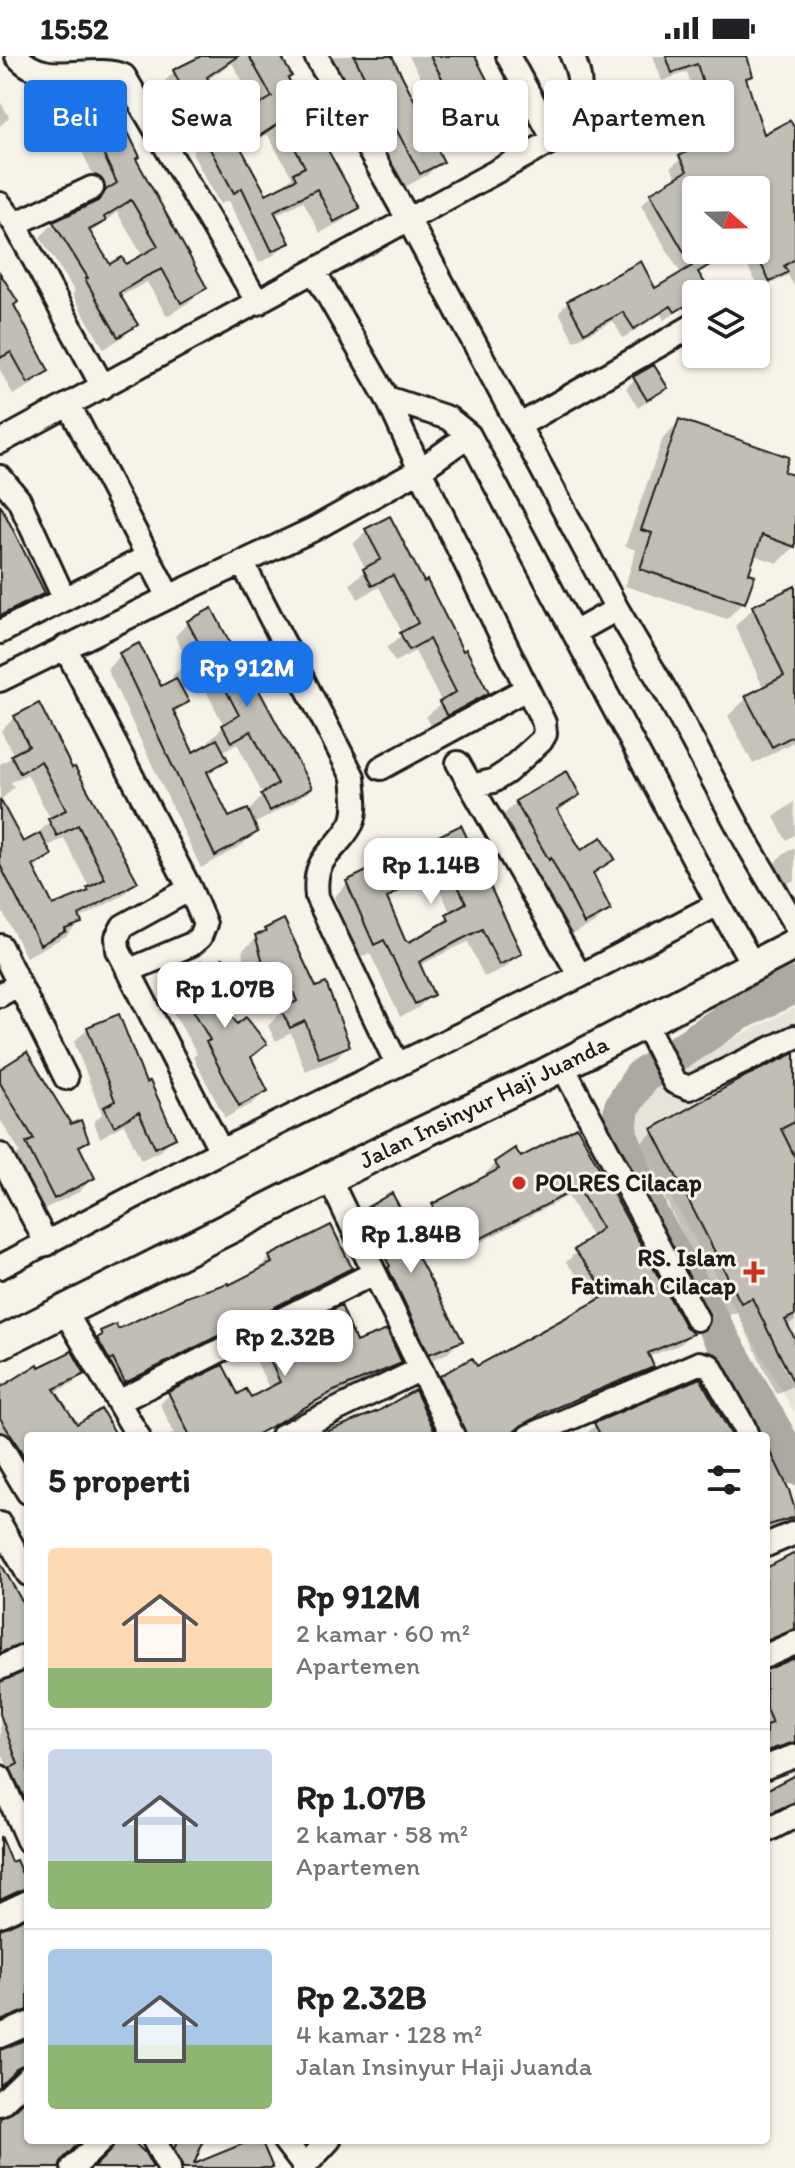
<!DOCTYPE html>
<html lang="id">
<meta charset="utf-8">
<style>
body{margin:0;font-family:Itim,sans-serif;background:#f6f6f6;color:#202124;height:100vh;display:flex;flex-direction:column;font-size:30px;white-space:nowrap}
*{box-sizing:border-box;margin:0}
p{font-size:26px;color:#757577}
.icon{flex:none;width:44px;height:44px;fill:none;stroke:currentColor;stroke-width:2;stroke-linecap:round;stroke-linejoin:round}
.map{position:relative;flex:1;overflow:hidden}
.details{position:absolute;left:24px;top:1376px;width:746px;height:712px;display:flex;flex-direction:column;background:#fff;border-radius:8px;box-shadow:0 2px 6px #0004}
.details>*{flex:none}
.banner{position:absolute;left:24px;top:24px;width:748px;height:72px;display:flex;gap:16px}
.needle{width:52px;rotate:110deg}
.controls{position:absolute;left:682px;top:120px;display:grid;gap:16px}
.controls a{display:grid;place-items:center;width:88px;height:88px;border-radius:8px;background:#fff;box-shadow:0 2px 6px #0004;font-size:40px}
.price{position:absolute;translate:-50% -68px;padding:0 18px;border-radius:16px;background:#fff;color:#222;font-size:26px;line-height:52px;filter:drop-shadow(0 2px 4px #0008)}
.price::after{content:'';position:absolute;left:50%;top:48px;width:24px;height:18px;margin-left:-12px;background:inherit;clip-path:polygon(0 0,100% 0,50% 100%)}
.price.on{background:#1a73e8;color:#fff}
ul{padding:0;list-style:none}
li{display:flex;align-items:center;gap:24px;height:200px;padding:0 24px}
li+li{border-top:2px solid #e0e0e0}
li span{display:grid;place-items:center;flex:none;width:224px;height:160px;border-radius:8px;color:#555}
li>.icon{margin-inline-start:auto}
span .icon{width:96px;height:96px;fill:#fffc;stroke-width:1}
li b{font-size:34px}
h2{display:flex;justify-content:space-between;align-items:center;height:96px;padding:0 24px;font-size:34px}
.tag{padding:0 28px;border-radius:8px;background:#fff;box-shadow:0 2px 6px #0004;font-size:28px;line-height:72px}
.tag.on{background:#1a73e8;color:#fff}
.status{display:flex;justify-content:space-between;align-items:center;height:56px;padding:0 40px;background:#fff;direction:ltr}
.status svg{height:22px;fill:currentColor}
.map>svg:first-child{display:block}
.built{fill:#e6e3d9}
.shadow{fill:#0003;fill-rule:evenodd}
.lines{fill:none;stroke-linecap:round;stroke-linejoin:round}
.river{stroke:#aca9a2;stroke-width:36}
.building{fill:#c0beb5;stroke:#1c1c1c;stroke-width:2;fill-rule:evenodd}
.street-casing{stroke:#1c1c1c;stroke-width:28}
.secondary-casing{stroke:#1c1c1c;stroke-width:36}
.street{stroke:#f7f3e8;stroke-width:22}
.secondary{stroke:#f7f3e8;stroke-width:30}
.poi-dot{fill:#c8321e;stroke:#f7f3e8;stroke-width:3}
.labels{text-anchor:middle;stroke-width:6;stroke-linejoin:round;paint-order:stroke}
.street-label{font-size:24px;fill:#1c1c1c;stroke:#f7f3e8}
.poi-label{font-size:24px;font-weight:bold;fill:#1c1c1c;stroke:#f7f3e8;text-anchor:start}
</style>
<div class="status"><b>15:52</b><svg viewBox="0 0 49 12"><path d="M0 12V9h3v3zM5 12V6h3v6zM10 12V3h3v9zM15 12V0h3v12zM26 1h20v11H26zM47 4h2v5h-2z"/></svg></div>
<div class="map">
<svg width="795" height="2112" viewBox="0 0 795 2112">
<rect width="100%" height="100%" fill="#f7f3e8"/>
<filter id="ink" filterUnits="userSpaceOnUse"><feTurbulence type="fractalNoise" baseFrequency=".0125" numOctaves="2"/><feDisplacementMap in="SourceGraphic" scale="16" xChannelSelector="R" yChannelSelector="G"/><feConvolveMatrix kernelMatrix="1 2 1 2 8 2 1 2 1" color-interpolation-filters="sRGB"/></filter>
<g filter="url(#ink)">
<path class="built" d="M795 952V1358L632 1074 635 1051 652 1023Z"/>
<path class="shadow" d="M202 0H279L286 23 357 151 344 164 320 177 303 145 274 160 287 186 274 199 259 207 228 144 220 148 192 97 194 95 161 29 174 16ZM232 7 258 52 227 65 207 24ZM267 78 292 121 281 131 265 141 241 95Z
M333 0H390L418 56 435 48 409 0H474L505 63 491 76 470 87 459 63 435 74 430 79 441 105 427 119 405 131 372 66 368 68Z
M653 0H743L751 19 745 25 762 81 795 78V232L788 219 760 234 739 194H756V134H696V194H738L697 218 707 234 703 238H696V245L664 264 661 258 623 282 613 265 574 285 559 256 568 246 654 235 681 218 641 149 651 139 677 123 671 111 689 96 679 64 689 54 698 51 687 16 662 25Z
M0 45 9 61 0 70Z
M81 51 138 101 135 104 205 231 191 245 167 260 147 226 119 241 135 269 121 282 104 293 72 238 75 236 40 181 54 167 94 149 103 139 67 65ZM117 156 143 201 125 211H109L89 178Z
M0 221 47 314 33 328 13 339 0 314Z
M635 323 665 332 638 352 626 332Z
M680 365 795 422V490L778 507 753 499 747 518 743 546 727 563 625 530 636 494 625 490 663 382Z
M0 453 42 537 27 552 0 567Z
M366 475 462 597 486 637 472 651 432 673 426 661 442 647 415 595 395 606 387 592 403 578 379 531 358 543 350 528 366 514 353 488Z
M795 532V685L753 708 728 660 747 642 764 633 735 570 753 552Z
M188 567 245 620 310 731 296 745 252 769 255 776 242 789 201 812 107 613 121 599 160 633 175 625 172 620 188 606 175 580ZM200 623 224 670 209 684 211 688 193 699 173 659 186 645 180 634ZM237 687 263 739 249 755 228 764 207 720 226 704 222 696Z
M15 661 136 826 122 840 79 863 80 866 66 880 26 901 0 851V747L22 789 37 781 36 779 51 764 27 718 11 726 14 731 0 745V708L14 700 1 675ZM64 782 90 833 83 840 52 852 33 814 50 799 46 791Z
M578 739 557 757 580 797 613 803 592 821 608 854 595 867 569 880 537 815 535 816 502 760 516 747Z
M794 746 795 779 786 784 774 761Z
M460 772 520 897 506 911 484 921 468 886 444 897 419 910 432 938 418 952 400 961 370 897 360 901 334 841 348 827ZM433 818 451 858 434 873 409 888 403 885 386 845 396 836Z
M795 792V824L783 829 774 807 783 798Z
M265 874 315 933 347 990 334 1004 305 1015 291 977 276 985 268 970 282 955 267 920 251 925 242 895Z
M204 916 232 922 216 937 236 971 262 990 250 1002 266 1034 252 1048 225 1062 193 1001 197 998 162 937 176 924Z
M88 972 144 1030 174 1081 160 1095 141 1104 124 1068 100 1082 94 1066 102 1058 74 986Z
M795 998V1265L786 1269 795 1287V1326L785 1304H780L793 1330 776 1338 737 1256 725 1261 638 1090 654 1075Z
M0 1015 87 1085 79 1093 93 1122 79 1136 40 1155 13 1102 20 1096 0 1063Z
M577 1074 683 1271 690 1278 681 1288 648 1301 652 1311 642 1320 570 1351 569 1349 515 1375 514 1380H454L431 1332 441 1322 476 1312 598 1246 566 1206 592 1182 568 1140 447 1204 424 1160 434 1150 488 1121 486 1117 496 1107 520 1104Z
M362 1156 408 1187 460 1284 448 1297 417 1310 349 1169Z
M270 1201 350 1212 338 1223 113 1337 90 1288 102 1277 117 1275 227 1232 260 1216 259 1213Z
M355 1289 400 1306 390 1316 322 1344 298 1359 248 1380H168L174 1377 160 1348 170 1338 250 1344 270 1334 254 1300 264 1290Z
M39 1313 83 1317 73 1327 54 1337 76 1371 115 1380H28V1432L0 1388V1335Z
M699 1324 730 1380H584L595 1369Z
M766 1395 795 1460 785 1470 766 1476Z
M795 1501V1587L766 1590V1515Z
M0 1510 28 1560V1598L0 1600Z
M795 1604V1701L766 1700V1616Z
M28 1615V1767L0 1691V1626Z
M795 1719V1753L777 1756 766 1762V1736Z
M0 1785 10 1808 25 1829 16 1839 0 1847Z
M28 1990V2020L14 2016 0 2028V1995Z
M104 2084H130L151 2112H96L104 2105 107 2092Z
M159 2084H192L191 2111 259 2084 270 2112H185L179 2089H175L181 2112H172Z"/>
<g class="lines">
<path class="river" d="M795 929 735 959 641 1021 622 1051 619 1076 650 1157 795 1411"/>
</g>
<path class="building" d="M201 0H238L207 21 228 62 242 53 245 57 272 41 249 0H281L292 20 288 22 360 152 334 166 317 133 274 155 290 187 272 195 242 132 234 137 204 82 206 81 173 14ZM281 66 305 111 293 117 296 123 266 138 241 92Z
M354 0H392L419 53 449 42 445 35 448 33 430 0H475L507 63 484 74 473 50 445 64 446 66 427 73 444 106 420 118 386 54 382 56Z
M666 0H747L753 20 746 22 764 78 790 64 795 73V203L784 210 788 216 770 226 756 198V134H696V194H734L698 216 710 235 696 238V243L675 256 671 250 634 273 623 256 584 277 567 245 641 205 655 232 692 210 650 137 687 115 679 100 699 89 688 53 709 46 697 8 672 17Z
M108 35 140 101 136 103 207 232 181 247 162 213 147 220 119 237 138 269 118 281 85 223 88 222 53 166 98 145 106 134 117 127 80 50ZM131 144 158 190 126 208 122 201 110 208 89 174 106 165 104 161Z
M0 217 18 246 14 249 49 315 28 327 11 296 0 302Z
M654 309 668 332 647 344 633 321Z
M679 363 789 401 784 416 795 420V491L762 479 749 517 755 519 745 547 640 513 652 477 641 474Z
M0 448 45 537 0 560Z
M390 460 424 526 427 524 463 595 466 593 489 637 447 660 439 646 456 636 429 583 409 594 400 577 418 567 393 519 372 530 363 513 381 503 365 473Z
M795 530V679L772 691 745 640 784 620 752 550Z
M212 552 246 618 249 616 312 732 270 755 261 738 278 728 251 675 231 686 222 669 239 659 214 611 194 622 185 605 203 595 187 565Z
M139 587 161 630 176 622 189 646 173 654 193 696 217 683 228 704 207 716 229 761 248 753 258 776 215 800 119 597Z
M39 647 72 712 75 711 138 826 79 859 82 867 65 873 66 875 40 889 0 809V743L23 786 40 777 52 799 33 810 53 849 89 835 87 832 105 823 78 769 57 780 48 763 66 754 41 705 20 717 11 699 29 690 14 660Z
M567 715 580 739 557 753 581 794 602 781 615 803 593 817 611 854 584 868 551 802 549 804 515 745Z
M461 769 522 898 499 909 482 873 460 884 419 906 434 939 415 948 384 884 374 889 346 825ZM447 806 466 847 446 858 449 864 409 886 405 884 387 842 405 830 404 827Z
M284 863 316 931 326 927 350 990 319 1002 305 965 290 972 281 954 297 945 281 908 265 913 255 879 266 876 264 873Z
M223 902 235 922 217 934 237 968 246 961 267 988 251 1001 268 1035 239 1050 206 986 210 984 175 922 201 906 205 913Z
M119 958 146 1027 150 1025 176 1082 155 1092 139 1056 114 1070 104 1051 115 1045 87 971Z
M27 996 71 1068 81 1064 89 1085 79 1090 95 1122 54 1143 26 1087 34 1083 0 1027V1013Z
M795 997V1066L781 1073 795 1101V1259L785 1264 795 1283V1330L752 1242 741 1247 652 1073 748 1019Z
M577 1071 685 1270 693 1278 648 1297 654 1311 543 1357 506 1380H467L440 1320 472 1302 477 1310 609 1238 574 1194 602 1172 578 1132 457 1195 432 1148 499 1113 494 1106 515 1092 521 1101Z
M392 1137 416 1182 410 1186 463 1285 429 1298 388 1212 390 1210 361 1155Z
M331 1169 352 1212 125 1327 113 1303 110 1305 97 1282 102 1279 100 1275 116 1268 118 1273 186 1241 228 1227 229 1229 272 1207 269 1200Z
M341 1249 356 1286 387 1274 402 1307 334 1335 254 1380H190L168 1336 223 1309 238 1338 246 1333 251 1341 280 1326 263 1289Z
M72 1295 85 1318 54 1333 77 1368 101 1353 117 1380H28V1406L0 1362V1332L38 1308 39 1311Z
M700 1322 732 1380H601L594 1367Z
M415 1334 437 1380H316L378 1355Z
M766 1386 789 1434 795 1454V1461L766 1470Z
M795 1497V1573L766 1585V1512Z
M0 1506 28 1556V1585L0 1597Z
M795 1602V1686L766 1695V1669L772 1667 766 1653V1614Z
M28 1614V1750L10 1712 18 1708 0 1658V1626Z
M795 1719V1746L766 1759V1734Z
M0 1780 11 1806 16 1804 28 1831 0 1844Z
M28 1861V1954L0 1965V1873Z
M28 1983V2007L18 2011 0 2029V1994Z
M28 2040V2084H82L63 2103 59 2112H0V2062L10 2058Z
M116 2084H132L145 2097 153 2112H93L112 2093Z
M178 2084H204L194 2108 252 2084H261L273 2112H183L174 2093Z"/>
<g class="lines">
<g class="street-casing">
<path id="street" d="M17 0C45 33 90 7 124 20L258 247
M316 0 408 163 617 553 669 641 748 789 795 869
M508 0 554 84
M92 132 15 168 103 331
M0 148 15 168
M314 215 387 342 420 414 544 667 545 678 541 685 507 716 493 725 471 730
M387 342 448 362 469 379 718 848 753 909
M69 349 169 541 312 474 420 414 469 379
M520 369 696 268
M0 386 554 84C576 55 589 36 572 0
M0 421 19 444 64 542
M242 506 353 721C354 736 358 754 352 767 335 799 312 798 317 841L397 1008
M0 576 147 501
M574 577 617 553
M65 591 190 833 205 868 200 881 192 888 128 915
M0 624 169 541
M458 707 580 920
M381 712 526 633
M190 833 123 870 117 881 118 894 221 1095
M0 890 66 1022
M0 939 19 928
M645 967 674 1026 689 1032 795 981
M562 1009 697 1263
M0 1099 47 1188
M329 1122 453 1380
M0 1211 221 1095 580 920 718 848
M64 1254 138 1380
M120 1345 374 1217
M282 1380 421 1313
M529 1380 699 1307 710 1310 744 1371 747 1380
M0 1389 28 1436
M0 1468 28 1518
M766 1489 795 1477
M766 1600 795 1587
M0 1612 28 1599
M766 1711 795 1700
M0 1721 28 1785
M766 1775 795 1760
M0 1859 28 1846
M0 1980 28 1968
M0 2048 28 2021
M154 2084 169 2112
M284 2084 304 2110
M73 2112 102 2084
M303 2112 329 2084"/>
</g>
<g class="secondary-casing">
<path id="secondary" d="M0 1287 389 1092 532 1025 795 888"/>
</g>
<use href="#street" class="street"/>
<use href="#secondary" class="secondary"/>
</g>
</g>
<g class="poi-dot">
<circle cx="519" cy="1127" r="8"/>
<path d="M750 1204h8v8h8v8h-8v8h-8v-8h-8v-8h8z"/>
</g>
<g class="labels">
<g class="street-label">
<text transform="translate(484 1046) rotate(-26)" y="8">Jalan Insinyur Haji Juanda</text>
</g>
<g class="poi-label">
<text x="535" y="1135">POLRES Cilacap</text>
<text x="736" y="1210" text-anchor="end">RS. Islam<tspan x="736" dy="28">Fatimah Cilacap</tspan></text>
</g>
</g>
</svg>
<div class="controls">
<a><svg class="needle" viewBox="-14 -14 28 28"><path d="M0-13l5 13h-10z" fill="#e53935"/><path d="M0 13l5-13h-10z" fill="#757577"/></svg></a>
<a><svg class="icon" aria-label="layers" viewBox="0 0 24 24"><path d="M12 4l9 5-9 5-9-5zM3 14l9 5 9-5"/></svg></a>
</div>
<b class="price on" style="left:247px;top:653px">Rp 912M</b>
<b class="price" style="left:431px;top:850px">Rp 1.14B</b>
<b class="price" style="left:225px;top:974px">Rp 1.07B</b>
<b class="price" style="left:411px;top:1219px">Rp 1.84B</b>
<b class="price" style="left:285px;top:1322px">Rp 2.32B</b>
<div class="banner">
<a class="tag on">Beli</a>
<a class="tag">Sewa</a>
<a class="tag">Filter</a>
<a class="tag">Baru</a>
<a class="tag">Apartemen</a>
</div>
<section class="details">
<h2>5 properti<svg class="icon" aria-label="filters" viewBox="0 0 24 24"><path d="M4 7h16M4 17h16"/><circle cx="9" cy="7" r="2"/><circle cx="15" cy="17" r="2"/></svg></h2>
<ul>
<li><span style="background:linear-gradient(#ffd9b3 75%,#8fb573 0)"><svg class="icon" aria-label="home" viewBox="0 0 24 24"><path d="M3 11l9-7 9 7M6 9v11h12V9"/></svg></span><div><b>Rp 912M</b><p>2 kamar · 60 m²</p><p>Apartemen</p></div></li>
<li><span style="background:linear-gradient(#c9d6e8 70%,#8fb573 0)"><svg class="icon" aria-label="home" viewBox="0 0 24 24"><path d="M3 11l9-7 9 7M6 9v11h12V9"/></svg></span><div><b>Rp 1.07B</b><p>2 kamar · 58 m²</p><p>Apartemen</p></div></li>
<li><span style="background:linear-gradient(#a9c7e8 60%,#8fb573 0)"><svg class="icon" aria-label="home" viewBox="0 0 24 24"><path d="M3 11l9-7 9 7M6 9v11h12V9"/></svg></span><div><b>Rp 2.32B</b><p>4 kamar · 128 m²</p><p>Jalan Insinyur Haji Juanda</p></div></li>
</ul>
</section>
</div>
